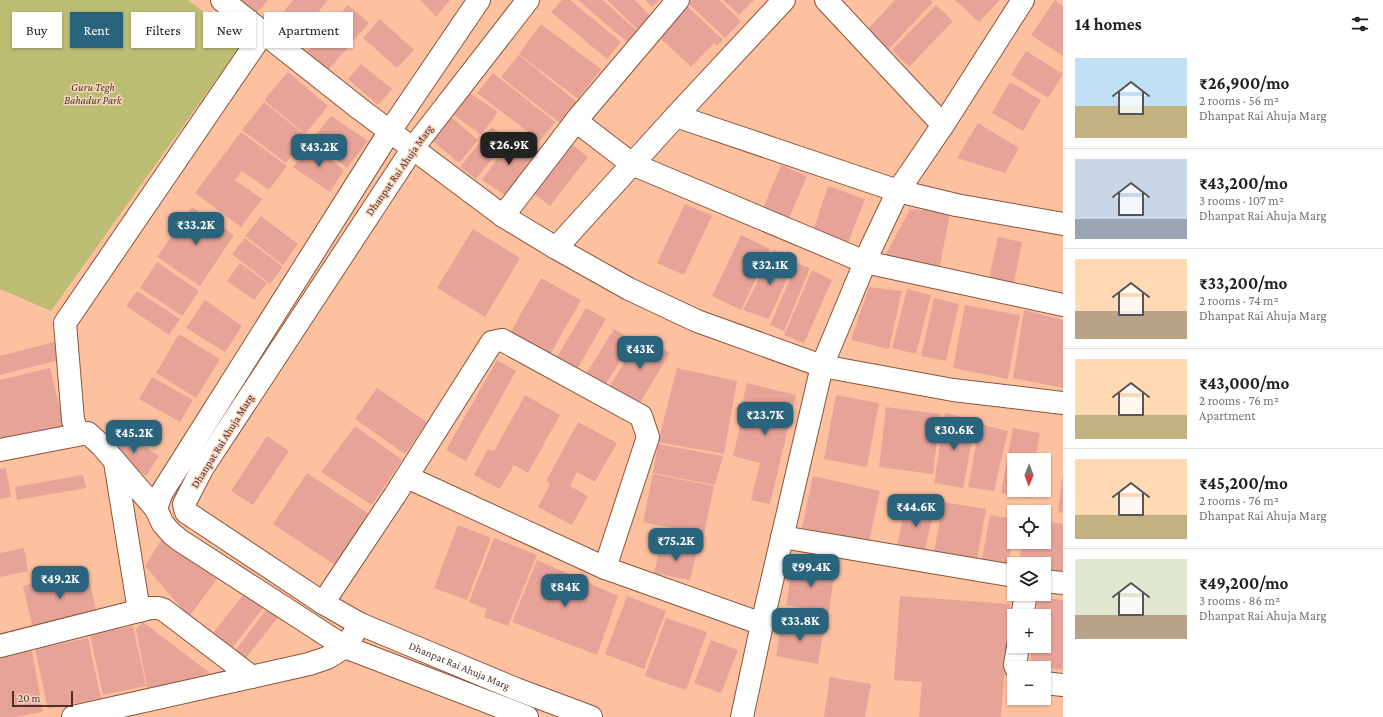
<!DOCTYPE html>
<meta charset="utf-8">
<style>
body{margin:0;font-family:"Crimson Pro",serif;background:#f2f2f2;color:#202124;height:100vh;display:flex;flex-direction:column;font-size:15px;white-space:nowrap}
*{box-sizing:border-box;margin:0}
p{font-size:13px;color:#757577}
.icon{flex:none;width:22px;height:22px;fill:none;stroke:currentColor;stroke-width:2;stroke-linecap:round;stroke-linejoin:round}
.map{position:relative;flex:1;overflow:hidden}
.side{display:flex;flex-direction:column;background:#fff;width:320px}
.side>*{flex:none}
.hud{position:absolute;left:12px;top:12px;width:380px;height:36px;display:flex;gap:8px}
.needle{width:26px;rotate:181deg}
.fabs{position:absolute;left:1007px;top:453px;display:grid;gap:8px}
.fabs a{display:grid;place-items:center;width:44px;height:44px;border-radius:0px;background:#fff;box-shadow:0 1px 3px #0004;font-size:20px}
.scale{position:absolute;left:12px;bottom:10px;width:61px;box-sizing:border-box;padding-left:4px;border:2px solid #4a3225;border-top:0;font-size:11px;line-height:14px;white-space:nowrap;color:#4a3225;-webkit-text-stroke:3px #fad4c1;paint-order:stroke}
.price{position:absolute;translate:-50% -34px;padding:0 9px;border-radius:8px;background:#29637c;color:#fff;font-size:13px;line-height:26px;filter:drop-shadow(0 1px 2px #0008)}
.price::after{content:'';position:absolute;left:50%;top:24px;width:12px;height:9px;margin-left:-6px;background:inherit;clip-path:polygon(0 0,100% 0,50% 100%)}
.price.on{background:#222;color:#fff}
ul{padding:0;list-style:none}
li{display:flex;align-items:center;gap:12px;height:100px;padding:0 12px}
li+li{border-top:1px solid #e0e0e0}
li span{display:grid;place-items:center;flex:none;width:112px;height:80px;border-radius:0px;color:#555}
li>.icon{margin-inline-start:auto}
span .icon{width:48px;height:48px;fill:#fffc;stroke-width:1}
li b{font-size:17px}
h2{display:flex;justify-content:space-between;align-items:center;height:48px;padding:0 12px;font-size:17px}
.pill{padding:0 14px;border-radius:0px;background:#fff;box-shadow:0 1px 3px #0004;font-size:14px;line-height:36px}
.pill.on{background:#29637c;color:#fff}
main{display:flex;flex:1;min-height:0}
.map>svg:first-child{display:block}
.green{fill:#bcbd73}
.building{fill:#e7a398}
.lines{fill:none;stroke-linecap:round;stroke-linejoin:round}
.minor-casing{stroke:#8a5437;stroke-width:24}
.minor{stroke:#fff;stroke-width:22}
.labels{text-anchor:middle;stroke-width:3;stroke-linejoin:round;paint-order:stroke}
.park-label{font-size:11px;font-style:italic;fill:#3e3f19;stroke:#fad4c1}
.street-label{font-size:11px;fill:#4a3225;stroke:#fad4c1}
</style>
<main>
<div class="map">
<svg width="1063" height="717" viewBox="0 0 1063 717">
<rect width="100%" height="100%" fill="#fec1a0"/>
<path class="green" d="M0 0H188L243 42 51 311 0 289Z"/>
<path class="building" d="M235 0H268L255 16Z
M293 0H328L295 41 274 23Z
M420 0H450L436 17Z
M562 0H570L621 42 607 59 551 12Z
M578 0H603L637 31 627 42Z
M607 0H635L650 16 639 31Z
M645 0H659L652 7Z
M685 0H719L741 21 725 38Z
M723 0H754L739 15Z
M895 0H931L933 2 888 50 867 30Z
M955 0H1000L979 22Z
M1055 0 1063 6V56L1031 35Z
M682 1 723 40 717 46 714 43 691 67 653 31Z
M348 5 369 23 323 76 302 58Z
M936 5 953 21 909 67 892 50Z
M380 19 414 50 397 68 363 38Z
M541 24 601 69 578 99 519 54Z
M1026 51 1063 74 1048 98 1011 75Z
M519 55 577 102 560 123 501 77Z
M361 64 392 89 378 105 348 79Z
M288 72 328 106 305 134 264 100Z
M493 73 555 122 540 141 477 93Z
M1010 82 1041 100 1023 131 992 113Z
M470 93 498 112 481 135 454 115Z
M264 102 306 136 286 163 242 130Z
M331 116 368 141 347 168 312 140Z
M451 117 478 140 459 163 432 140Z
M978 123 1019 148 1005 173 957 158Z
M492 127 508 139 476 179 460 167Z
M241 132 287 166 269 190 242 171 235 180 262 199 241 227 195 193Z
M513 137 535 153 505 195 482 180Z
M565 139 588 157 550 206 527 188Z
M312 144 344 170 330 192 293 167Z
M781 165 807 176 788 221 761 213Z
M828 186 865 199 848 243 813 231Z
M685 204 712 216 684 275 657 263Z
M192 207 234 235 200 286 157 257Z
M910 209 950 212 939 271 883 260Z
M261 216 298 244 283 265 245 236Z
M473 229 520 258 485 317 437 288Z
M741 235 770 249 741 310 712 296Z
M998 237 1022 242 1013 288 988 283Z
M245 238 283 267 270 284 232 254Z
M774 250 795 261 769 319 743 310Z
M157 262 199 291 182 316 140 288Z
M240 263 267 283 254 300 227 281Z
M797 263 810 268 784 331 770 325Z
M812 270 832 280 804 343 784 335Z
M541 278 581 300 547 360 508 337Z
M869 287 902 291 889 349 851 340Z
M907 289 931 295 916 354 892 348Z
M137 291 180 319 169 335 126 306Z
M934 298 959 304 946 361 921 356Z
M205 300 242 326 225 352 186 328Z
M965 305 1020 315 1008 379 953 368Z
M586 308 606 319 574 374 554 362Z
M1024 310 1063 320V388L1013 378Z
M614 329 633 341 603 388 584 377Z
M179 334 220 359 196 398 156 373Z
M641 335 670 353 639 404 610 386Z
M58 341 63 359 0 375V356Z
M497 360 516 371 466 461 446 450Z
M50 368 65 429 0 445V380Z
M677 368 737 381 724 454 658 442Z
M152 377 193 400 180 422 139 399Z
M747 383 796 395 770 504 751 500 760 463 733 456 742 418 770 424 772 415 741 408Z
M377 388 427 422 405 454 355 419Z
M525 395 560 415 528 473 514 465 500 489 474 475 488 449 494 451Z
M836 395 879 403 867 467 824 459Z
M886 407 940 414 933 474 879 467Z
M945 413 976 421 963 488 934 483Z
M578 422 617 443 595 482 577 472 570 486 588 496 572 525 538 507 550 484 546 481Z
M980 424 1008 431 994 491 968 487Z
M355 426 402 460 372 505 321 472Z
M1013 428 1040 433 1035 460H1014V490H1030L1028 498 1001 493Z
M121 431 159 456 146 476 108 451Z
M267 436 289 451 253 505 231 491Z
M658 444 723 456 715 485 653 473Z
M6 468 11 497 0 499V469Z
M307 473 369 514 335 565 273 524Z
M653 474 714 486 704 534 643 522Z
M83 475 86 488 17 500 15 487Z
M813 476 880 491 869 542 802 528Z
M1062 478 1063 479V513L1058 512Z
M907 500 935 505 924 555 896 550Z
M943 502 986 509 977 560 934 552Z
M990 515 1014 519V529L1007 570 981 565Z
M1044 521 1063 524V576L1044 574V564H1019L1022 542H1044Z
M458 525 491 538 467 600 434 588Z
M494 538 537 555 508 626 484 617 487 609 469 602Z
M162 539 217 579 189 617 145 566Z
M661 544 697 551 690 580 654 573Z
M24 548 28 571 0 577V553Z
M537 560 618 596 597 655 512 622Z
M793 564 835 570 829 612 786 605Z
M87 571 97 614 33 629 23 586Z
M249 588 268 602 228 653 209 638Z
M627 596 666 611 644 669 605 654Z
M900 596 1010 604 1001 717H919L922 682 894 680Z
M1038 597 1063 600V670L1030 666 1032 646H1044V616H1036Z
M270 605 281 614 241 664 231 656Z
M666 618 707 632 686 690 645 676Z
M782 620 824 627 818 664 776 656Z
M143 622 210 673 147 688 136 629Z
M133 626 146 686 103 695 90 635Z
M88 638 101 698 48 709 35 649Z
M711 640 738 650 721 693 694 683Z
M32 651 43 712 14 717H0V656Z
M830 677 871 684 865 717H824Z"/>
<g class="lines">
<g class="minor-casing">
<g id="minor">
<path d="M222 0 360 109 503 216 556 248 629 289 697 321 822 366 953 390 1063 403"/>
<path id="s1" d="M528 0 413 148 202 469 184 504 186 512 323 603 360 624 516 689 591 717"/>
<path d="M826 0 943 125"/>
<path d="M676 116 898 191 956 205 1063 224"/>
<path d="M576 121 632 164 865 262 1063 305"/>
<path d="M503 216 579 117 678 0"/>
<path d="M556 248 676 116 784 0"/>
<path d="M78 434 73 420 65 323 263 33"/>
<path d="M0 450 88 433 102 446 156 509 163 524 172 534 181 541 345 647 527 717"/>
<path d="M115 462 139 611"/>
<path d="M407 477 605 568 762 624"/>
<path d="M156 509 161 494 390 131 479 0"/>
<path d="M782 537 1014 576"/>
<path d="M1044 581 1063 583"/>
<path d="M323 603 395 495 492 342 502 340 641 416 648 437 605 568"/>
<path d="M1022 616 1026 594"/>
<path d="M0 646 150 608H158L164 610 252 677"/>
<path d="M1016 668 1015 665 1018 646"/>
<path d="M1044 683 1063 685"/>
<path d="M73 717 309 664 327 658 345 647 353 635"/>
<path d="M742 717 762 624 822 366 871 248 898 191 943 125 1023 0"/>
</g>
</g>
<use href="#minor" class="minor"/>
</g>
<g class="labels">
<g class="park-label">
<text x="93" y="91">Guru Tegh<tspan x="93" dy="13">Bahadur Park</tspan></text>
</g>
<g class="street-label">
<text transform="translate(399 170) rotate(-55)" y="4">Dhanpat Rai Ahuja Marg</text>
<text transform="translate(222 441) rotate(-58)" y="4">Dhanpat Rai Ahuja Marg</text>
<text dy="4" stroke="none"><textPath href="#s1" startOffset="934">Dhanpat Rai Ahuja Marg</textPath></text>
</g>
</g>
</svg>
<div class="fabs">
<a><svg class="needle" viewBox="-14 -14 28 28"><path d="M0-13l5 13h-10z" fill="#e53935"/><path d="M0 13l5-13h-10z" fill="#757577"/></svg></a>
<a><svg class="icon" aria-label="locate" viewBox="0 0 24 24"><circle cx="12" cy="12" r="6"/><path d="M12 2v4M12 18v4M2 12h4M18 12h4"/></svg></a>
<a><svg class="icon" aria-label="layers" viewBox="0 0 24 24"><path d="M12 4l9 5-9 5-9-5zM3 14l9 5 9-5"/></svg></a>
<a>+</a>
<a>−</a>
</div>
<div class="scale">20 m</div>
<b class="price on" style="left:509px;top:166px">₹26.9K</b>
<b class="price" style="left:319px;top:168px">₹43.2K</b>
<b class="price" style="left:196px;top:246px">₹33.2K</b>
<b class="price" style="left:770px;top:286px">₹32.1K</b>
<b class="price" style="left:640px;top:370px">₹43K</b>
<b class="price" style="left:765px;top:436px">₹23.7K</b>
<b class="price" style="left:954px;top:451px">₹30.6K</b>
<b class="price" style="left:134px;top:454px">₹45.2K</b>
<b class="price" style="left:916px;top:528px">₹44.6K</b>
<b class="price" style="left:676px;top:562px">₹75.2K</b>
<b class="price" style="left:811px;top:588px">₹99.4K</b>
<b class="price" style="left:60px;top:600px">₹49.2K</b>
<b class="price" style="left:565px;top:608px">₹84K</b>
<b class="price" style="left:800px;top:642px">₹33.8K</b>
<div class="hud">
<a class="pill">Buy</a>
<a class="pill on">Rent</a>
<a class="pill">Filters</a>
<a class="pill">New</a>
<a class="pill">Apartment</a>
</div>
</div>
<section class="side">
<h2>14 homes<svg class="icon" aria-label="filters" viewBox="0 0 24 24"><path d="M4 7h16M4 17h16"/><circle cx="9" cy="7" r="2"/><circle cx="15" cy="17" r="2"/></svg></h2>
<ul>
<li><span style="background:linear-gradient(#bfe0f5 60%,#c2b280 0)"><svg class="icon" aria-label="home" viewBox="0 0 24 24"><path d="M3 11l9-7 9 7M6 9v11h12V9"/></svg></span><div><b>₹26,900/mo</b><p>2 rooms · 56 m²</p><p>Dhanpat Rai Ahuja Marg</p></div></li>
<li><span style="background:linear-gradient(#c9d6e8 75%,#9aa5b1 0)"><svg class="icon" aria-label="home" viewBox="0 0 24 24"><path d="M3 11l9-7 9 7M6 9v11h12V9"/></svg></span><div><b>₹43,200/mo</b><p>3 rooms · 107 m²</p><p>Dhanpat Rai Ahuja Marg</p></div></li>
<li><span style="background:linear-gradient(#ffd9b3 65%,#b9a48a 0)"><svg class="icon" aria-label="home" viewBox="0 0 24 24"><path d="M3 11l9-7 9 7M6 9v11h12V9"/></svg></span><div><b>₹33,200/mo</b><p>2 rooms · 74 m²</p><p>Dhanpat Rai Ahuja Marg</p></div></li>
<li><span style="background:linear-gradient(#ffd9b3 70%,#c2b280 0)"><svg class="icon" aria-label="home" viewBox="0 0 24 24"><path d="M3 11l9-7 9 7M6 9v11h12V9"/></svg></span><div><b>₹43,000/mo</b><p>2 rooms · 76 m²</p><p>Apartment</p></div></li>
<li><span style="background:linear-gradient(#ffd9b3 70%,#c2b280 0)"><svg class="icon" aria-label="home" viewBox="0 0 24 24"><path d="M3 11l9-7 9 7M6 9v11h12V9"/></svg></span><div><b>₹45,200/mo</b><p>2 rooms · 76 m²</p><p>Dhanpat Rai Ahuja Marg</p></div></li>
<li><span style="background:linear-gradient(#dfe7d0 70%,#b9a48a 0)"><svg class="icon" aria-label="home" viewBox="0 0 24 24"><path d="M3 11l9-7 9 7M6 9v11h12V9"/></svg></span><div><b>₹49,200/mo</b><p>3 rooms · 86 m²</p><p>Dhanpat Rai Ahuja Marg</p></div></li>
</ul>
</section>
</main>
